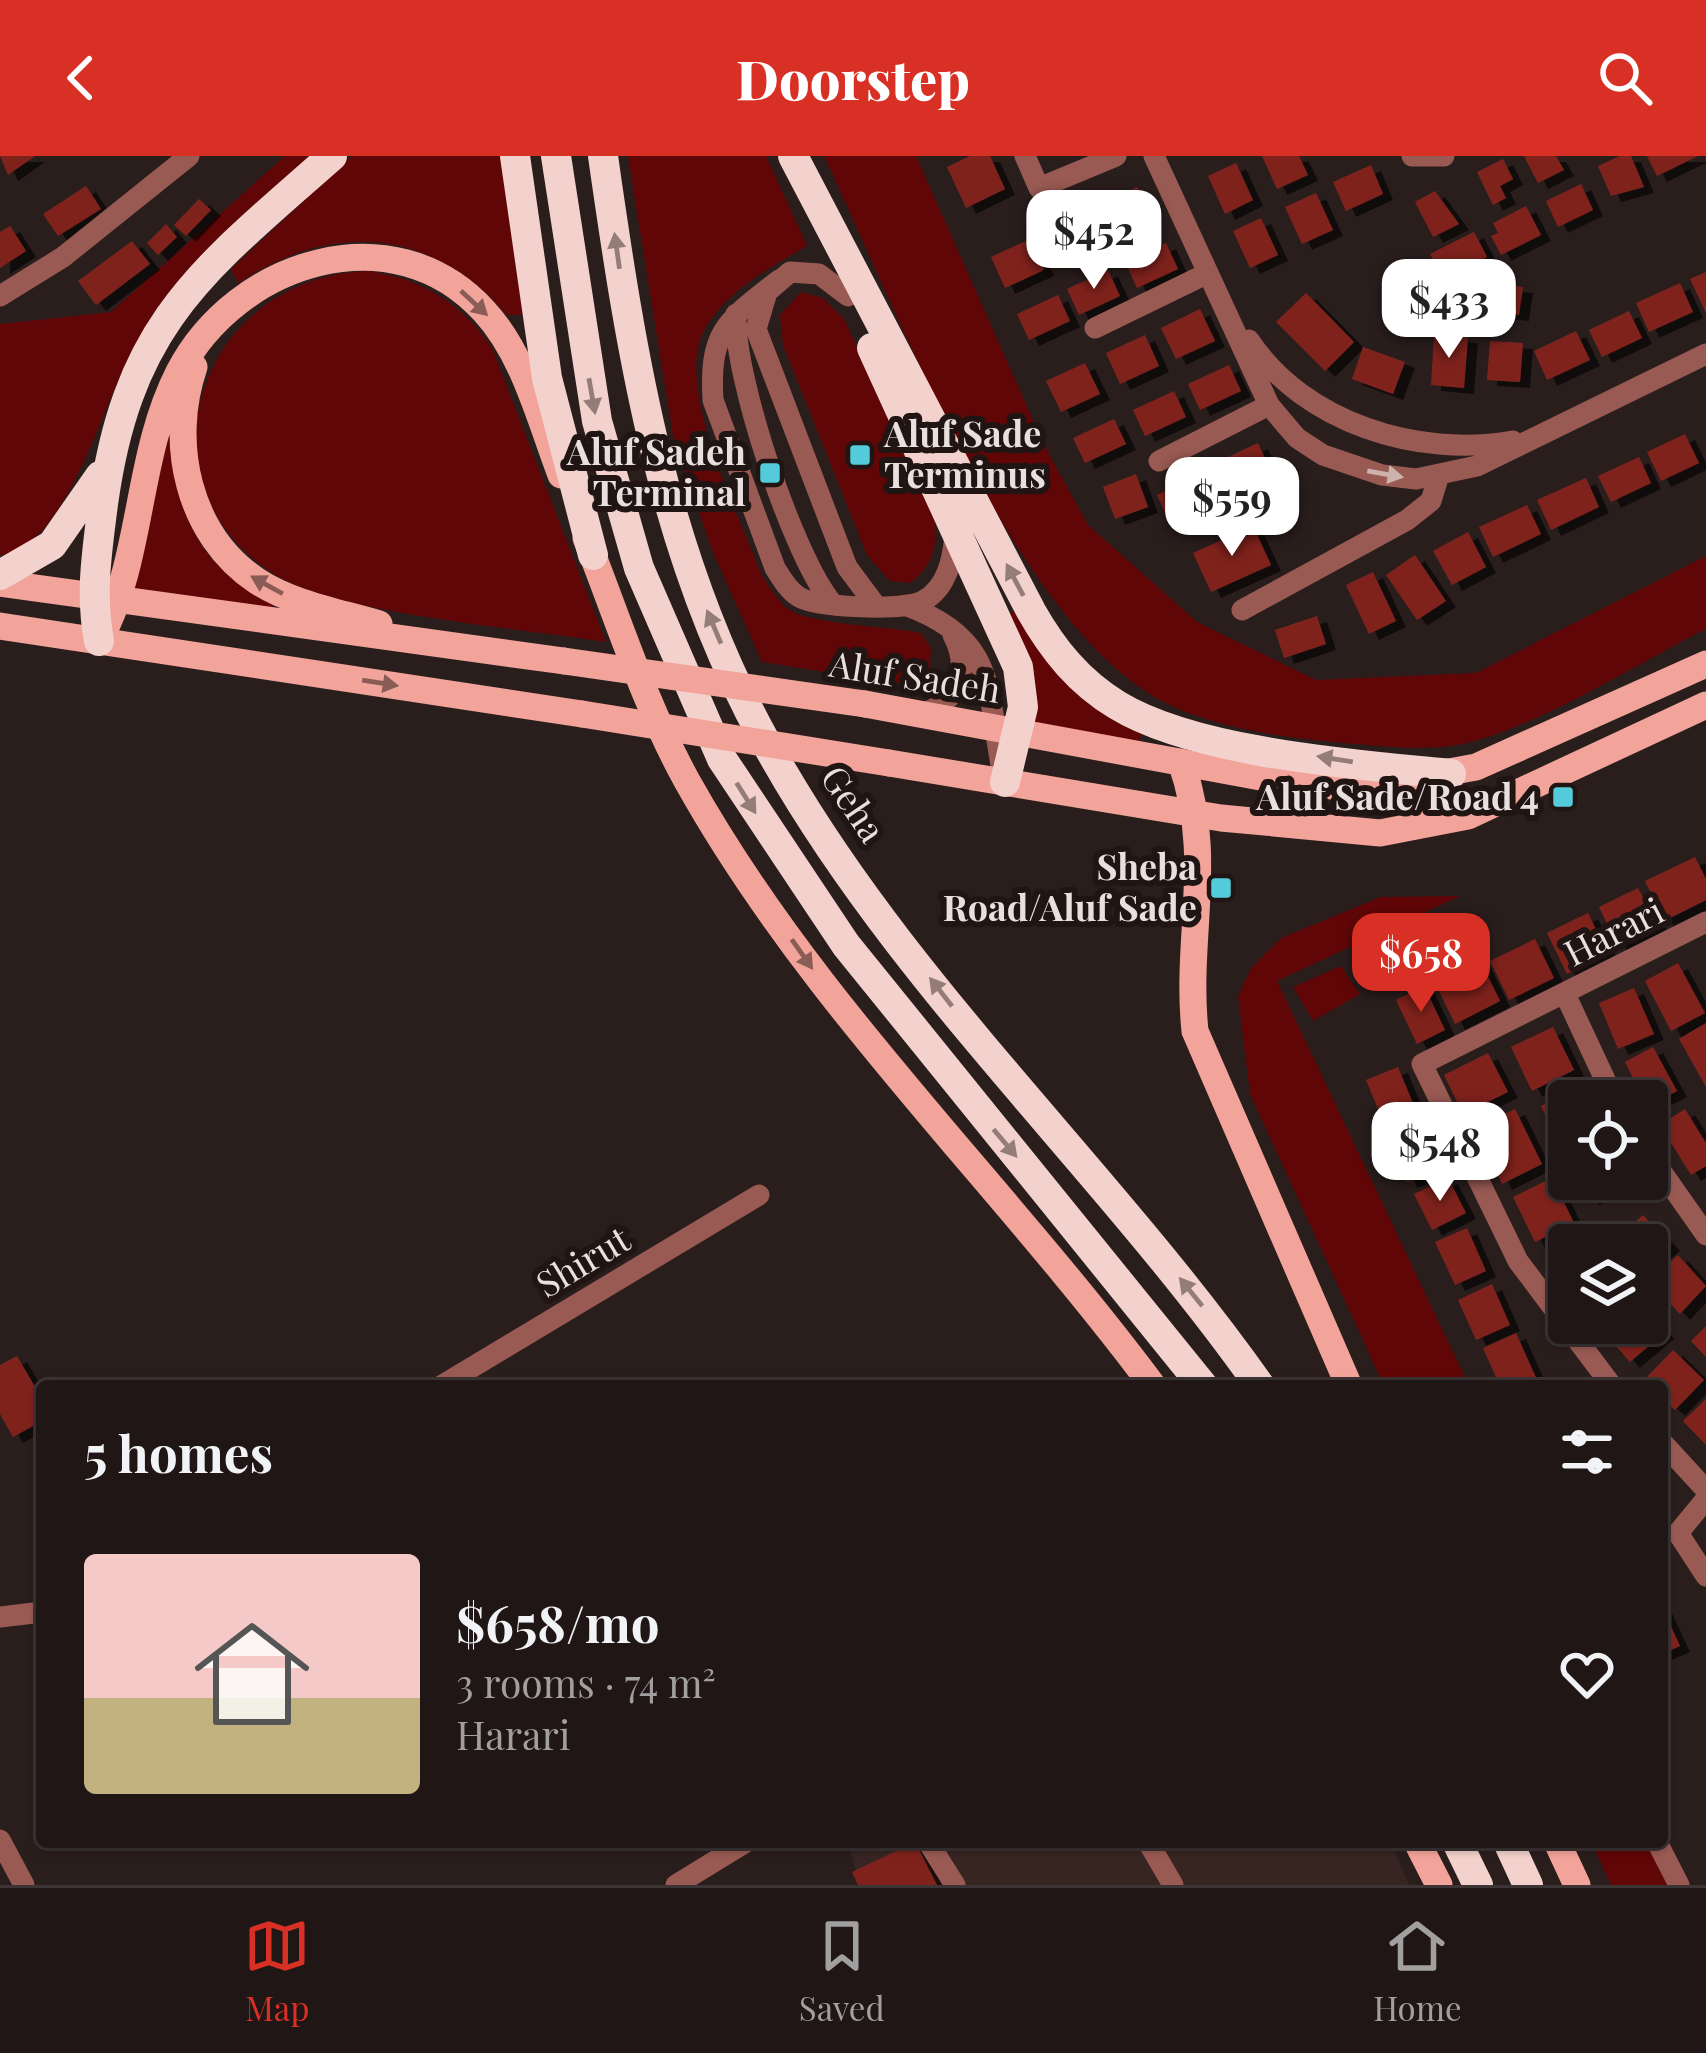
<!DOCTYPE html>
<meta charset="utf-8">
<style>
body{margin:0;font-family:"Playfair Display",serif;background:#2d2323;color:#f1f3f6;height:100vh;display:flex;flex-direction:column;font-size:45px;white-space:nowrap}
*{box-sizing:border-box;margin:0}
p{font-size:39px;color:#a29fa1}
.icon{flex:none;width:66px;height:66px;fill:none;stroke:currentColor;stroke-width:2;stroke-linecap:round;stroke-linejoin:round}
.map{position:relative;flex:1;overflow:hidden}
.sheet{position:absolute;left:36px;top:1224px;width:1632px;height:468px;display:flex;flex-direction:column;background:#201616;border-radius:12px;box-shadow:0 3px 9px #0004,0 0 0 3px #3d3535}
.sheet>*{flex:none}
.controls{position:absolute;left:1548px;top:924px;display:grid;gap:24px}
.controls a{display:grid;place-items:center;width:120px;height:120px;border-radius:12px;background:#201616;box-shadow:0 3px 9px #0004,0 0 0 3px #3d3535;font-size:60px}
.price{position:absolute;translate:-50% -102px;padding:0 27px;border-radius:24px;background:#fff;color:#222;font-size:39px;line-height:78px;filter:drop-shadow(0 3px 6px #0008)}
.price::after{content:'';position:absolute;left:50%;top:72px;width:36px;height:27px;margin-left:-18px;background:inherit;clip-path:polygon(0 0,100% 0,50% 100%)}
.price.selected{background:#d93025;color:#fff}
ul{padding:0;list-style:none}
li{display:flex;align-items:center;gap:36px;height:300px;padding:0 48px}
li span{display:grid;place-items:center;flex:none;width:336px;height:240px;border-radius:12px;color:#555}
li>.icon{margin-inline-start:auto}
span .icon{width:144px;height:144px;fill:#fffc;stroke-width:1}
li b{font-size:51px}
h2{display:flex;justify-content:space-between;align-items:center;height:144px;padding:0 48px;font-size:51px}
header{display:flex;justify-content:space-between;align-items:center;height:156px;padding:0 48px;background:#d93025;color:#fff;font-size:54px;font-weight:800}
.tab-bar{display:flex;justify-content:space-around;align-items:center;height:168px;border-top:3px solid #3d3535;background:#201616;font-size:33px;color:#a29fa1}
.tab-bar a{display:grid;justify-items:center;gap:6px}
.tab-bar .selected{color:#d93025}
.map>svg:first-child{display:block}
.built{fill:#372522}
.green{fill:#610607}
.building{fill:#80241f;filter:url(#shadow)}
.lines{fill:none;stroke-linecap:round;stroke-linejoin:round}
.minor{stroke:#995a53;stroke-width:21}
.major{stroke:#f3a49a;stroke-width:27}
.highway{stroke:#f3d2cd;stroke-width:30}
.major-bridge{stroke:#f3a49a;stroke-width:27}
.oneway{fill:#947d79}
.oneway2{fill:#8a5c56}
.oneway3{fill:#ccb1ad}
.poi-dot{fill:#53cbdb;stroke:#201513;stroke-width:4.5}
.labels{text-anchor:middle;stroke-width:12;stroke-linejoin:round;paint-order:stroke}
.poi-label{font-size:36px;font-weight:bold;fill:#e8e0de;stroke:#201513;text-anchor:end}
.street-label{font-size:36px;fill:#e8e0de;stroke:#201513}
</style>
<header><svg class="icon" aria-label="back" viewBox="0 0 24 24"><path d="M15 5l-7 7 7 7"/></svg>Doorstep<svg class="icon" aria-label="search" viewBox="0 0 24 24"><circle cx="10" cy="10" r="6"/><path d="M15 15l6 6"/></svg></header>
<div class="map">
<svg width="1706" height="1729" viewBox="0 0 1706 1729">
<defs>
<filter id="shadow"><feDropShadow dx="10" dy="6" stdDeviation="0" flood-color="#0009"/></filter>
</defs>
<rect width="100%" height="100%" fill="#2a1e1d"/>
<path class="built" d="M848 1686H1391L1409 1729H860Z"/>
<path class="green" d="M285 0H318C254 64 161 136 122 216 98 266 61 393 0 399V168L111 156Z
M352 0H503L526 159H507C432 71 331 65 238 127L231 113Z
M628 0H766L807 90C771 111 719 139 702 179 677 237 740 361 761 418 769 430 778 447 791 455 814 468 890 471 921 477L931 492 929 523 913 530 762 506 712 394 673 280Z
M824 0H916L1044 289 1088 369 1197 466 1316 524 1476 517 1706 400V473C1636 508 1526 579 1451 590 1413 595 1370 589 1333 586 1275 580 1209 571 1158 543 1014 463 895 149 824 0Z
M369 115C422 123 462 147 492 192L606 486C527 473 336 458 274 418 131 326 198 120 369 115Z
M801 136 823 142 844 163 932 355C940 383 935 409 910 427L890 425 867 399 783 189 780 159Z
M169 251C177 340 181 405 273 445L272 456 128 435Z
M1020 452 1147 572 1138 586 1034 566 1005 460Z
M1460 740 1277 825 1469 1230H1384L1250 938 1238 840 1251 812 1281 782 1381 741Z
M1341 810 1360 838 1313 865 1293 831Z
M1591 1686H1657L1679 1729H1611Z"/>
<path class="building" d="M0 0H35L8 19Z
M970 0H990L1005 33 966 52 947 11Z
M1262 0H1299L1308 19 1277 33Z
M1524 0H1556L1564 14 1538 27Z
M1620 0H1631L1644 31 1611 40 1598 10Z
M1647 0H1698L1657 20Z
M1503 3 1513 23 1500 30 1506 42 1493 49 1477 16Z
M1236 7 1253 44 1225 58 1208 20Z
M1371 9 1383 38 1346 55 1333 26Z
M1581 28 1593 54 1558 71 1546 45Z
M86 30 101 53 58 80 43 58Z
M1137 31 1152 62 1113 80 1099 49Z
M1435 35 1459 68 1433 81 1415 46Z
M1316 37 1333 74 1302 88 1285 51Z
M199 43 211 54 186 80 174 69Z
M1526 50 1541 79 1501 99 1491 80 1498 77 1493 67Z
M1079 58 1094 89 1055 107 1040 76Z
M1261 62 1278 99 1250 112 1233 75Z
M166 68 177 81 158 99 147 87Z
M10 70 26 95 0 112V76Z
M1474 76 1487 101 1443 123 1430 98Z
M1030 83 1044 114 1005 132 991 101Z
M132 85 150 108 96 149 78 125Z
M1166 87 1178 113 1137 132 1125 106Z
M1108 114 1120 140 1079 159 1067 133Z
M1706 116V157L1690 123Z
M1486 127 1523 131 1519 159 1483 155Z
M1680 127 1693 156 1649 176 1636 147Z
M1435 128 1470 138 1463 164 1428 154Z
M1306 137 1354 186 1325 215 1276 166Z
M1058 139 1070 165 1029 184 1017 158Z
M1200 153 1215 185 1176 203 1161 172Z
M1629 155 1642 182 1602 201 1589 174Z
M1576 175 1590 204 1547 224 1534 195Z
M1145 179 1159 210 1120 228 1106 197Z
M1434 179 1468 181 1464 232 1431 229Z
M1490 185 1523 187 1520 226 1487 224Z
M1363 191 1405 206 1393 238 1352 223Z
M1085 207 1100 238 1061 256 1046 225Z
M1229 209 1241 235 1200 254 1188 228Z
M1174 235 1186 261 1145 280 1133 254Z
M1114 263 1126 288 1085 307 1073 282Z
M1685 278 1699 307 1661 325 1647 296Z
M1258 287 1270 313 1229 332 1217 306Z
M1639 301 1651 327 1611 346 1598 320Z
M1136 318 1148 351 1115 363 1103 331Z
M1198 320 1210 346 1169 365 1157 339Z
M1586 322 1599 351 1551 374 1537 344Z
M1527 349 1541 378 1493 401 1479 371Z
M1253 370 1271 409 1211 436 1193 397Z
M1468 376 1486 411 1452 429 1433 395Z
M1415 399 1446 445 1417 464 1386 419Z
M1373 416 1396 465 1369 478 1346 429Z
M1317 460 1326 488 1284 502 1275 474Z
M1695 701 1706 723V744L1664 765 1645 725Z
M1638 732 1657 769 1617 789 1599 751Z
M1588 757 1608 798 1567 818 1547 777Z
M1535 783 1554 822 1509 844 1490 805Z
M1480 804 1500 845 1455 868 1435 827Z
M1678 807 1705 857 1671 875 1645 825Z
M1424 830 1445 874 1417 888 1396 844Z
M1634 832 1654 878 1618 893 1599 847Z
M1706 867V931L1679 883Z
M1553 871 1574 914 1532 935 1511 891Z
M1653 891 1677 935 1647 951 1625 906Z
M1488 897 1508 936 1463 958 1444 919Z
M1398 911 1417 957 1385 970 1366 924Z
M1578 931 1585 945H1569L1565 999 1541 950Z
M1515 953 1542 1008 1502 1028 1475 972Z
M1685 953 1706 987V1010L1691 1019 1660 969Z
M1428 970 1444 1012 1407 1026 1391 984Z
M1448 1022 1466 1057 1432 1074 1414 1038Z
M1552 1022 1574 1067 1535 1086 1513 1041Z
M1579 1023H1630L1589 1043Z
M1643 1059 1670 1089 1647 1109V1089H1620L1616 1083Z
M1467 1072 1486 1115 1455 1129 1435 1086Z
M1678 1099 1706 1130 1680 1158 1649 1125Z
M1492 1128 1510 1169 1476 1184 1458 1144Z
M1647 1157 1664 1177 1630 1206 1596 1167H1647Z
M1706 1170V1201L1691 1185Z
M1516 1177 1537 1224 1500 1230 1483 1192Z
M1673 1194 1704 1224 1675 1254 1662 1242V1230L1644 1224Z
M17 1200 42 1243V1265L13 1281 0 1258V1209Z
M1706 1243V1289L1683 1265Z
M1662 1451 1680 1490 1662 1498Z
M915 1686 937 1729H858L852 1716Z"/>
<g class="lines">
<path class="minor" d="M1025 0 1039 32 1116 0
M1154 0 1269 249 1297 282 1323 299 1382 319 1416 323 1477 310 1706 198
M1412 0H1444
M779 124C727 165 709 174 713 244L775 412C782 423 788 434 799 441 817 452 905 455 923 445 947 432 953 403 955 378
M0 140 63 101 189 0
M848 140 819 118 790 116 767 136 756 173 847 411 876 450
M736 158C733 219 793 400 832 447
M1095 172 1208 117
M1249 184C1304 267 1418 302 1513 285
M1159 305 1269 249
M907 450C1000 484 986 538 1003 619
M1242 454 1407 364 1431 345 1439 319
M920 558C959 547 971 513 953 479
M1565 838 1615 945
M1647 995 1706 1079
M441 1230 759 1039
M1612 1230 1518 1105 1422 908 1706 766
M1662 1286 1706 1334
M1706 1343 1678 1377 1706 1420
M0 1461 42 1456
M0 1684 24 1729
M928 1686 955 1729
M1148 1686 1173 1729
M1657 1686 1679 1729
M676 1729 746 1686"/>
<path class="major" d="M194 211C168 287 188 379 257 425 292 448 339 456 379 468
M586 382C618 463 645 549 687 625 812 849 1001 1026 1153 1230
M0 427 564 505
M0 470 582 558
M99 485C144 402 135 302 179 216 236 106 393 55 484 155 524 198 540 264 561 319
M865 548 1266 622 1357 633 1476 611 1706 508
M1181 606C1215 701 1185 780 1195 875L1349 1230
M889 607 1221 662 1380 677 1468 660 1706 549
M1417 1686 1439 1729
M1557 1686 1577 1729"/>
<path class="highway" d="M515 0 547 222 593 399
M556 0 597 265 639 412 722 603 846 789 1203 1230
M603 0C632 204 663 399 764 583 894 822 1104 1009 1260 1230
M793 0 1031 455C1053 494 1079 526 1117 549 1195 597 1359 609 1451 618
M872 192 1018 511 1023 551 1005 626
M0 419 52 389 100 320
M99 485C90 437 97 396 103 348 128 166 202 115 332 0
M1457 1686 1478 1729
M1508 1686 1528 1729"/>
<path class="major-bridge" d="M564 505 865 548
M582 558 889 607"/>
</g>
<defs><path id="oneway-solid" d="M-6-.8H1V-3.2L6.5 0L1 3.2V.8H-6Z" transform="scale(3)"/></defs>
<g class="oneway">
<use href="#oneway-solid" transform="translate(617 95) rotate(-98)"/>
<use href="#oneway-solid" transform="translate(592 240) rotate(80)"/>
<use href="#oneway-solid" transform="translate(1015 424) rotate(-118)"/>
<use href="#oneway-solid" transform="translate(714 471) rotate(-113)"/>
<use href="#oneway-solid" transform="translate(1335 603) rotate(-171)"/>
<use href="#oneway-solid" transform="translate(746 642) rotate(58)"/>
<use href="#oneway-solid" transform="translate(941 836) rotate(-128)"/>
<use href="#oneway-solid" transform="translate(1005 987) rotate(50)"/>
<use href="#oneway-solid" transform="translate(1191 1136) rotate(-129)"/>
</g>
<g class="oneway2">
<use href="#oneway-solid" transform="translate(474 147) rotate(43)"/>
<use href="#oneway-solid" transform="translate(267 429) rotate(-151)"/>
<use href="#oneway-solid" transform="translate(380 527) rotate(9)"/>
<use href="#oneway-solid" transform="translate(802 798) rotate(55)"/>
</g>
<use class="oneway3" href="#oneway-solid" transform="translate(1385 318) rotate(10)"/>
<g class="poi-dot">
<rect x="848" y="287" width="24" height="24" rx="6"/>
<rect x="758" y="305" width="24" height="24" rx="6"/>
<rect x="1551" y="629" width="24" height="24" rx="6"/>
<rect x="1209" y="720" width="24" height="24" rx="6"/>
</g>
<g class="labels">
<g class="poi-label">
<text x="884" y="291" text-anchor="start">Aluf Sade<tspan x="884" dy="41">Terminus</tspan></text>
<text x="746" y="309">Aluf Sadeh<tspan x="746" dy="41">Terminal</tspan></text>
<text x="1539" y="654">Aluf Sade/Road 4</text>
<text x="1197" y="724">Sheba<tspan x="1197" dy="41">Road/Aluf Sade</tspan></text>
</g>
<g class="street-label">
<text transform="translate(915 521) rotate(9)" y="13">Aluf Sadeh</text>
<text transform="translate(853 648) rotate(56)" y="13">Geha</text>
<text transform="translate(1614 776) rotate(-27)" y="13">Harari</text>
<text transform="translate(583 1106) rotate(-31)" y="13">Shirut</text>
</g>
</g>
</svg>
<div class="controls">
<a><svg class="icon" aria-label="locate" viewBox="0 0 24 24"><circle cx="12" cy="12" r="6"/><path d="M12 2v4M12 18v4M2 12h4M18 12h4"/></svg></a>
<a><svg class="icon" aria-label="layers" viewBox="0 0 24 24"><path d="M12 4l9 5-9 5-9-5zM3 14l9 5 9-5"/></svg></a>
</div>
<b class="price" style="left:1094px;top:136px">$452</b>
<b class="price" style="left:1449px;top:205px">$433</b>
<b class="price" style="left:1232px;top:403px">$559</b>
<b class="price selected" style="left:1421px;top:859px">$658</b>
<b class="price" style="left:1440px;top:1048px">$548</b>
<section class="sheet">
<h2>5 homes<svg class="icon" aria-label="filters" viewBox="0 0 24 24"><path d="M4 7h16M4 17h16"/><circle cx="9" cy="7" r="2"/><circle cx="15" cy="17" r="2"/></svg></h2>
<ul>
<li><span style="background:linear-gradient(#f6c9c9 60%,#c2b280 0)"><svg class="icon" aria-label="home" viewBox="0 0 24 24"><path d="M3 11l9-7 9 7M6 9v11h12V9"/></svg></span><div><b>$658/mo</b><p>3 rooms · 74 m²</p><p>Harari</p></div><svg class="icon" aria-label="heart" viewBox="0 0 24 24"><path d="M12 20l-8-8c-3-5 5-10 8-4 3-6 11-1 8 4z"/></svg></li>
</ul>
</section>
</div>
<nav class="tab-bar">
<a class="selected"><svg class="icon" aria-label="map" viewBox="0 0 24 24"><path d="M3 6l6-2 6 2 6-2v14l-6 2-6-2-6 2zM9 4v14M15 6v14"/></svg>Map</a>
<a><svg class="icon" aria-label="saved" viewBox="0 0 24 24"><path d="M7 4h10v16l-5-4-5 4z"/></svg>Saved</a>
<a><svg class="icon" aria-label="home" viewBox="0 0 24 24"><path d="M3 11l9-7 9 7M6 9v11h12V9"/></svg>Home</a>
</nav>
